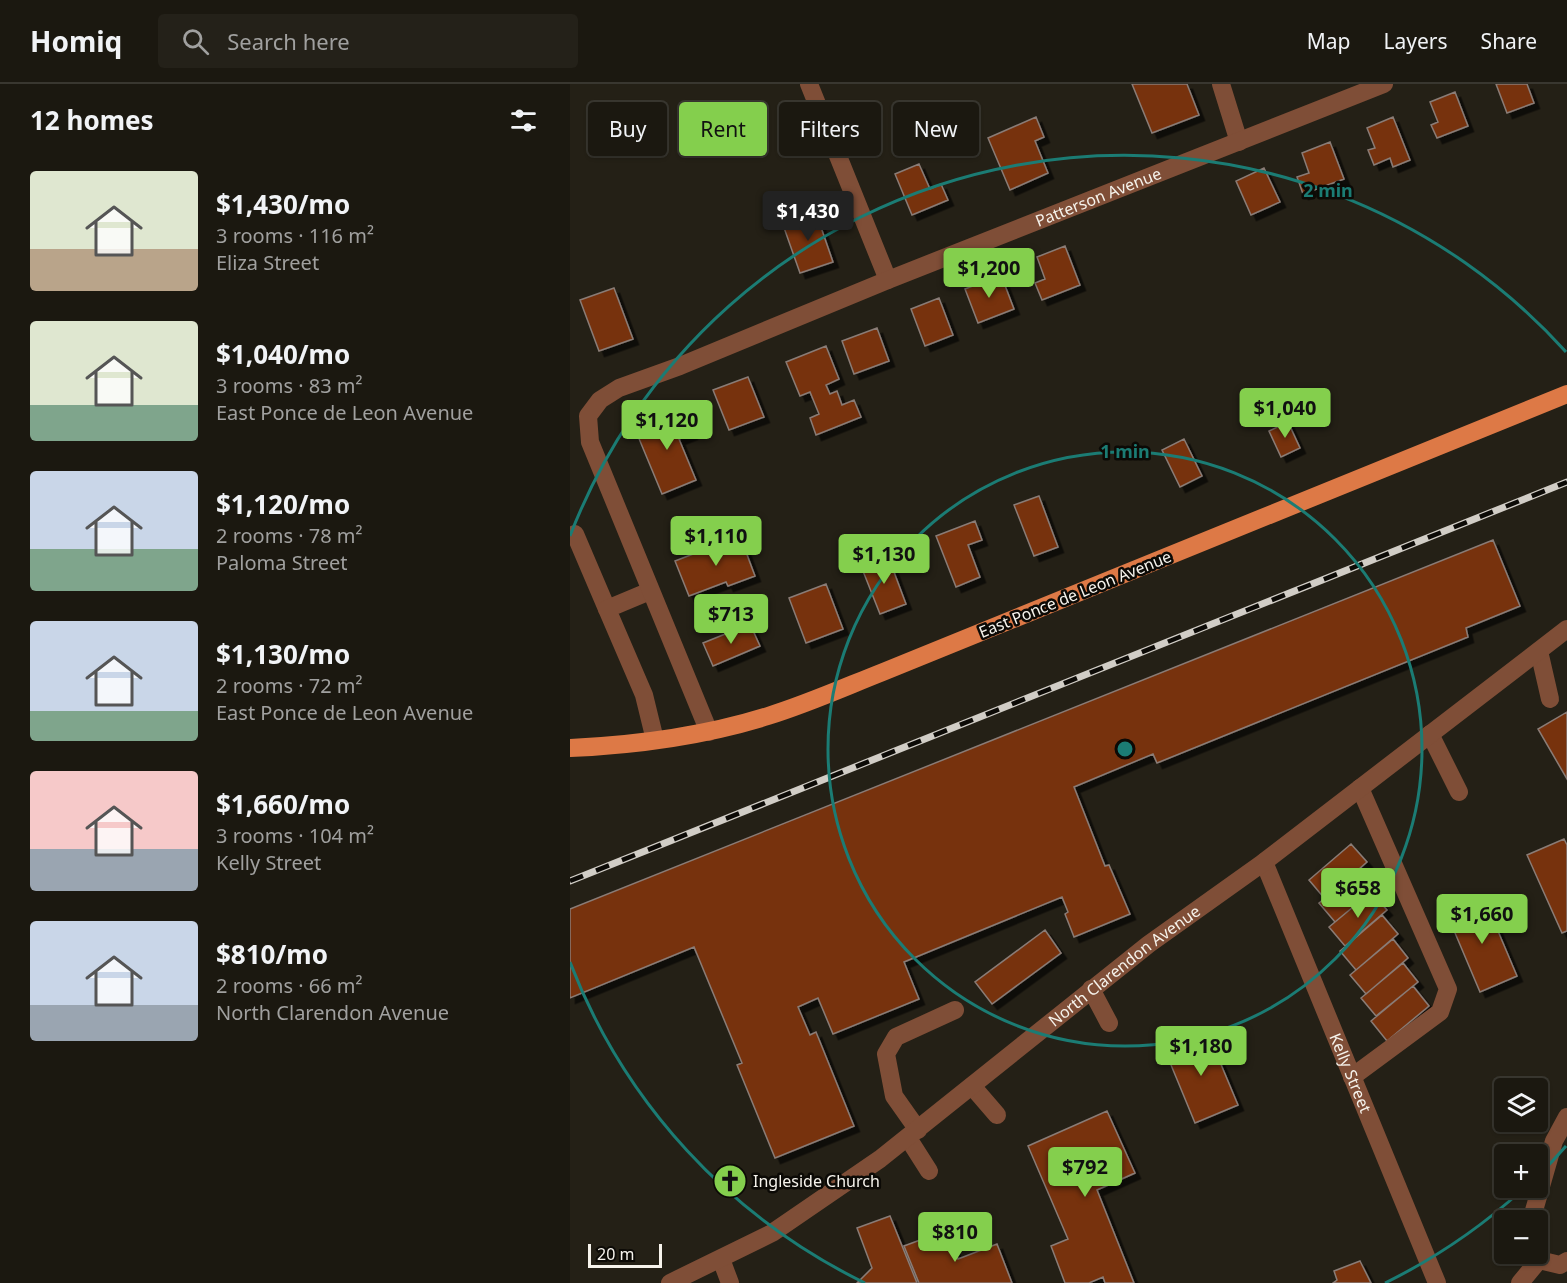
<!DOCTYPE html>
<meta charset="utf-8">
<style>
body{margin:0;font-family:"Noto Sans",sans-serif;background:#242119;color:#f1f3f6;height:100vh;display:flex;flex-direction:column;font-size:22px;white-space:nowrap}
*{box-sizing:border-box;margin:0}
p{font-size:20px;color:#a0a09f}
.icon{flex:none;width:33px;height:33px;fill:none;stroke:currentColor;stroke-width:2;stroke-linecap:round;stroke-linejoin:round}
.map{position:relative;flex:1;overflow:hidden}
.side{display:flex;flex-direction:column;background:#1b1810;width:570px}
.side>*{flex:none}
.guide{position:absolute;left:18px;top:18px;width:570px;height:54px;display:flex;gap:12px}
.buttons{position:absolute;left:924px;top:994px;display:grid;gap:12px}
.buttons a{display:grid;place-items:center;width:54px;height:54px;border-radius:6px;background:#1b1810;box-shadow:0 2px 4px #0004,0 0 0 2px #393730;font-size:30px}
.scale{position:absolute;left:18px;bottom:15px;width:74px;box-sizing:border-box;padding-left:6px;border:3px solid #f6f3ec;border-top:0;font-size:16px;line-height:21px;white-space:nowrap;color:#f6f3ec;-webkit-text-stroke:4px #0c0a06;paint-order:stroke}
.price{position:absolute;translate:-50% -51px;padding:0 14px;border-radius:6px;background:#84cf4d;color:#111;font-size:20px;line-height:39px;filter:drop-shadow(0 2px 3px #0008)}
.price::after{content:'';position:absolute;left:50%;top:36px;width:18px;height:14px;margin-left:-9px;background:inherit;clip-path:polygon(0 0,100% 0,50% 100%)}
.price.current{background:#222;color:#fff}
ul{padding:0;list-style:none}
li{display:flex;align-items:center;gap:18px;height:150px;padding:0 30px}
li span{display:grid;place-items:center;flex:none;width:168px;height:120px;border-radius:6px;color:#555}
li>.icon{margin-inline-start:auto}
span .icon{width:72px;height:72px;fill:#fffc;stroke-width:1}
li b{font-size:26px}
h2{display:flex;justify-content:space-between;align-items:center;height:72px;padding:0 30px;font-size:26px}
.tag{padding:0 21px;border-radius:6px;background:#1b1810;box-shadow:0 2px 4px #0004,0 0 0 2px #393730;font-size:21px;line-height:54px}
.tag.current{background:#84cf4d;color:#111}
header{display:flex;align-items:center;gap:36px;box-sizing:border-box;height:84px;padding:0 30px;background:#1b1810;border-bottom:2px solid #393730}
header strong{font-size:28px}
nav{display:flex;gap:33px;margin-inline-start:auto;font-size:21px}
.search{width:420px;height:54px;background:#242119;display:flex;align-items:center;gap:15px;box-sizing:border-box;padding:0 21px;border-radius:6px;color:#a0a09f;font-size:22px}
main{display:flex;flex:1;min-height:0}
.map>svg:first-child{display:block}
.building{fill:#77330f;stroke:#8a7c76;stroke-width:1.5;filter:url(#shadow)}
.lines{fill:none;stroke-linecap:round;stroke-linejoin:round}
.minor{stroke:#7f4e37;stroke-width:18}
.major{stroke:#dd7946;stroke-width:18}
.rail-casing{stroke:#d1cdc6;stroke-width:7}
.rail{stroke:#0c0a06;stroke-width:4.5;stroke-dasharray:14;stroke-linecap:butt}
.ring{fill:none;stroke:#1b7c74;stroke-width:3}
.labels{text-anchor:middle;stroke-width:5;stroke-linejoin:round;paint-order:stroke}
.street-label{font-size:16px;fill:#f6f3ec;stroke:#0c0a06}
.poi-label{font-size:16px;fill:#f6f3ec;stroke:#0c0a06;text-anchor:start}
.centre{fill:#1b7c74;stroke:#0c0a06;stroke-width:3}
.ring-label{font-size:18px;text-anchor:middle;font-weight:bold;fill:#1b7c74;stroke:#0c0a06;stroke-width:5;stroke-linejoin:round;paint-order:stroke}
</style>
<header>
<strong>Homiq</strong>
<div class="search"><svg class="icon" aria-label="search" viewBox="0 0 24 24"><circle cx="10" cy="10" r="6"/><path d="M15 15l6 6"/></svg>Search here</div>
<nav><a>Map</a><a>Layers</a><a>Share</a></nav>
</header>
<main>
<section class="side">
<h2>12 homes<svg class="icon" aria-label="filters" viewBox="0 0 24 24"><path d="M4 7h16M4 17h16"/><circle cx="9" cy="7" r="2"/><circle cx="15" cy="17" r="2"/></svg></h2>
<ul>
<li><span style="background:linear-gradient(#dfe7d0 65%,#b9a48a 0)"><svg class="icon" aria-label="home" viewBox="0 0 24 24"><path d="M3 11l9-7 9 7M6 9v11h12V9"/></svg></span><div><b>$1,430/mo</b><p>3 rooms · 116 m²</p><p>Eliza Street</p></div></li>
<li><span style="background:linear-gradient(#dfe7d0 70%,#7fa58c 0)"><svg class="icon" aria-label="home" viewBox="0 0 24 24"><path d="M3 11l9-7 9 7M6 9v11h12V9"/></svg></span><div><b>$1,040/mo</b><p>3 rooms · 83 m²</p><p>East Ponce de Leon Avenue</p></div></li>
<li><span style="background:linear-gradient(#c9d6e8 65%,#7fa58c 0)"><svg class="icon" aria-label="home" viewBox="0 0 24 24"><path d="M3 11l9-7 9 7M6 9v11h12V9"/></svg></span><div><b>$1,120/mo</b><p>2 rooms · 78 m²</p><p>Paloma Street</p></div></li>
<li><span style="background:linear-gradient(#c9d6e8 75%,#7fa58c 0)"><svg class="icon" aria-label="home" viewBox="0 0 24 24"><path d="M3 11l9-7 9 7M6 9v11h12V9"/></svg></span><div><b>$1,130/mo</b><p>2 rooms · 72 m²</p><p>East Ponce de Leon Avenue</p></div></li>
<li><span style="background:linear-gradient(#f6c9c9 65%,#9aa5b1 0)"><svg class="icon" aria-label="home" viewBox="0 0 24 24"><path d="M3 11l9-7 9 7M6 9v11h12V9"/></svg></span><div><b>$1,660/mo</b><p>3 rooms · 104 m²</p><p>Kelly Street</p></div></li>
<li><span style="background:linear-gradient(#c9d6e8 70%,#9aa5b1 0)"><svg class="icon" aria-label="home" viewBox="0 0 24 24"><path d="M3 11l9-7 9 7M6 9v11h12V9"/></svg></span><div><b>$810/mo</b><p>2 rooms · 66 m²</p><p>North Clarendon Avenue</p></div></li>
</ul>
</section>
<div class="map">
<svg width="997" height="1199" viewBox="0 0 997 1199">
<defs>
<filter id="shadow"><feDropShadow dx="5.5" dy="5.5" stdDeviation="0" flood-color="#0009"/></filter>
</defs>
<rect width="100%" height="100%" fill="#242016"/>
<path class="building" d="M562 0H617L629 31 582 49Z
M926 0H957L964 19 937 29Z
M885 8 898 42 867 54 861 41 868 38 860 18Z
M466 33 474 53 465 57 478 89 440 106 418 54Z
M823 33 840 76 823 83 820 74 804 81 798 66 805 64 797 44Z
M760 58 774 95 733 110 727 93 739 89 732 69Z
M349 80 360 105 371 100 378 116 342 131 325 90Z
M694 84 710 118 681 131 666 97Z
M245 126 263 178 230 189 212 138Z
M495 162 510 201 472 216 465 199 475 195 467 173Z
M431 191 444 225 408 239 395 205Z
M44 204 63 255 29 267 10 216Z
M369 214 383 251 355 262 341 225Z
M307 244 319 277 284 290 272 257Z
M256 262 269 295 256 301 260 310 267 307 272 321 284 316 291 333 246 351 240 334 249 330 240 308 230 312 216 278Z
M178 293 194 333 159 346 143 306Z
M111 325 122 350 109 355 126 396 92 410 65 345Z
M718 338 730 364 711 373 699 347Z
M614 355 632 392 610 403 592 366Z
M469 412 488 463 464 472 444 421Z
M405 437 412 456 398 461 410 493 386 503 366 452Z
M170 452 185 492 158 502 156 498 119 512 105 477Z
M923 456 950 522 896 544 898 553 587 679 583 670 504 703 535 782 539 781 560 830 504 853 495 830 498 828 492 813 334 878 349 915 263 950 248 914 228 923 240 951 246 948 284 1042 205 1074 167 981 172 979 124 863 0 914V825Z
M318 472 336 520 310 530 291 482Z
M256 500 273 545 236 559 219 514Z
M180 540 190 562 143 582 133 559Z
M997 628V695L968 645Z
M994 755 997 761V847L992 849 957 771Z
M781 760 797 778 755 815 739 796Z
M791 784 807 803 765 838 749 819Z
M801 808 817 826 775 862 759 843Z
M914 814 947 892 910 908 877 830Z
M812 831 828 850 786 886 770 867Z
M475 846 491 869 422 920 405 898Z
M823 855 838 874 796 910 780 891Z
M833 879 848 898 806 932 791 914Z
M843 902 859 922 817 957 801 937Z
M637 947 668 1021 625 1039 594 964Z
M537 1027 565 1089 527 1106 564 1199H535L533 1193 519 1199H495L481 1162 498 1155 458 1062Z
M320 1132 347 1199H287L302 1184 287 1144Z
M377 1146 388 1175 427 1160 442 1199H349L334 1162Z
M790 1177 801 1199H763L767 1196 764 1187Z"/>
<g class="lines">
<g class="minor">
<path d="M239 0 318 196"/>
<path d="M651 0 669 58"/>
<path d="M5 450 37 525"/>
<path d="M80 507 37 525 74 611 85 656"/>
<path d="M969 567 980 615"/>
<path id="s1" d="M139 648 20 358 18 332 30 316 49 304 110 282 318 196 814 0"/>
<path d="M860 650 889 708"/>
<path id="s2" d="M694 778 867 1199"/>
<path d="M521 905 539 939"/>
<path d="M782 993 870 928 878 905 790 704"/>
<path d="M402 1002 427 1031"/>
<path d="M348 1046 324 1012 316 970 326 953 385 926"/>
<path d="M338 1054 359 1087"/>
<path d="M961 1137 984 1057 997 1033"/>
<path d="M151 1175 160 1199"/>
<path d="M969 1176 990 1181 997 1177"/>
<path id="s3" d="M100 1199 202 1149 310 1075 579 860 694 778 997 545"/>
<path d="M950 1199 969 1176 967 1170"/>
</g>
<path class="major" d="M0 664C67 661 134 652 198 632 237 620 275 603 313 588L997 310"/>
<g class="rail-casing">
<path id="rail" d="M0 797 997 398"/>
</g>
<use href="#rail" class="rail"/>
</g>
<g class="ring">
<circle cx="555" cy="665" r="297"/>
<path d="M996 1062A594 594 0 0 1 968 1092M952 1106A594 594 0 0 1 815 1199M295 1199A594 594 0 0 1 0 878M0 452A594 594 0 0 1 996 268"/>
</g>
<defs>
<g id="church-disc" transform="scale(1.725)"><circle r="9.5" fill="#84cf4d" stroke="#0c0a06"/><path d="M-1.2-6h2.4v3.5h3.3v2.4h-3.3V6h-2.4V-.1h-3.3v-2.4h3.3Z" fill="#111"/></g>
</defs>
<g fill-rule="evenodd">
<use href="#church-disc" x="160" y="1097"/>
</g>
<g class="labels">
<g class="street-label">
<text dy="6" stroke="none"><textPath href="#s1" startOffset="898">Patterson Avenue</textPath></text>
<text transform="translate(505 510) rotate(-22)" y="6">East Ponce de Leon Avenue</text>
<text dy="6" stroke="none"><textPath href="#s3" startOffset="556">North Clarendon Avenue</textPath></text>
<text dy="6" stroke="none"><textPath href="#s2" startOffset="228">Kelly Street</textPath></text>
</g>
<g class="poi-label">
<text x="183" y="1103">Ingleside Church</text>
</g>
</g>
<circle cx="555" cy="665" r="9" class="centre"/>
<g class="ring-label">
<text x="758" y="113">2 min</text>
<text x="555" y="374">1 min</text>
</g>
</svg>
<div class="buttons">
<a><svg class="icon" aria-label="layers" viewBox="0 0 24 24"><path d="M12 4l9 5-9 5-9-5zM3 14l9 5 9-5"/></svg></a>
<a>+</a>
<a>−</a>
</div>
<div class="scale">20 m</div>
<b class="price current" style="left:238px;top:158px">$1,430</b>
<b class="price" style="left:419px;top:215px">$1,200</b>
<b class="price" style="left:715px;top:355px">$1,040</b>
<b class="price" style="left:97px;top:367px">$1,120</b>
<b class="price" style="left:146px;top:483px">$1,110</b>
<b class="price" style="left:314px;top:501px">$1,130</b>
<b class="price" style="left:161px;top:561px">$713</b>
<b class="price" style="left:788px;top:835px">$658</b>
<b class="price" style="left:912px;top:861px">$1,660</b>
<b class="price" style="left:631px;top:993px">$1,180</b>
<b class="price" style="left:515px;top:1114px">$792</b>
<b class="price" style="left:385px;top:1179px">$810</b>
<div class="guide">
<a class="tag">Buy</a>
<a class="tag current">Rent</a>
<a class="tag">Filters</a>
<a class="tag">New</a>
</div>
</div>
</main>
